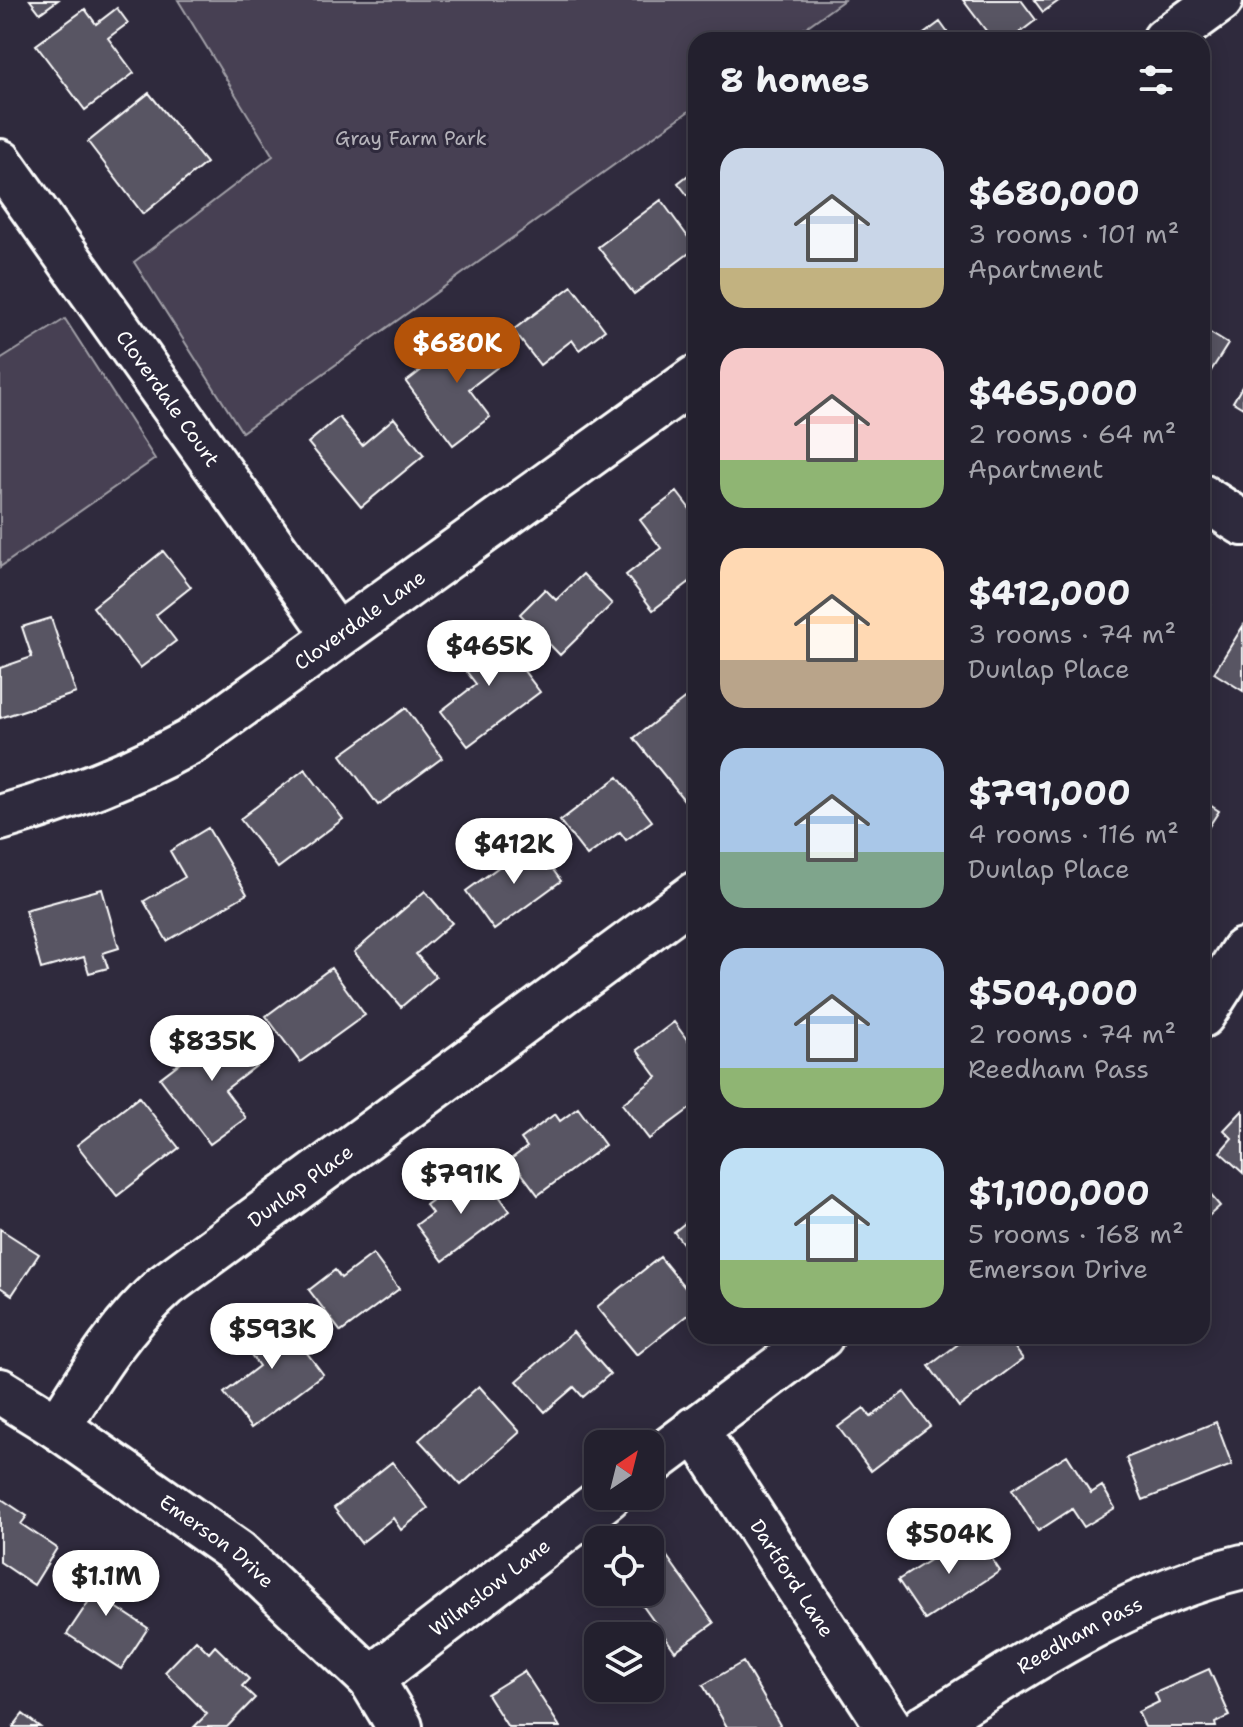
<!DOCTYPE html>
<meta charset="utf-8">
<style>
body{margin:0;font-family:"Shantell Sans",sans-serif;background:#2b2836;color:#f1f3f6;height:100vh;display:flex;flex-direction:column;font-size:30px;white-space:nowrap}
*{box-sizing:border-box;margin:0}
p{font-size:26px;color:#a3a3aa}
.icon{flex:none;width:44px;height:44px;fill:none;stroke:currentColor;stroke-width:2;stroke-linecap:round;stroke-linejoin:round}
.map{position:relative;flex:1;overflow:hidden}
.panel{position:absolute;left:688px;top:32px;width:522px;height:1312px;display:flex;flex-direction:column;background:#23202e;border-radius:24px;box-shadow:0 4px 20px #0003,0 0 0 2px #403e4a}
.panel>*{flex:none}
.needle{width:52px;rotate:35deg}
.buttons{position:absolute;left:584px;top:1430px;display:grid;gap:16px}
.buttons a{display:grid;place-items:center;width:80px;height:80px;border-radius:16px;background:#23202e;box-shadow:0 4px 20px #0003,0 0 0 2px #403e4a;font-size:40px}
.price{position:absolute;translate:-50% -68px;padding:0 18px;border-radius:28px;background:#fff;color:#222;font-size:26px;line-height:52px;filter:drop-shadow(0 2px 4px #0008)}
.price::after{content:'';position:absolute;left:50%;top:48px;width:24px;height:18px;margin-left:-12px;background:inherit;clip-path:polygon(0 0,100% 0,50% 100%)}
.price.active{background:#b45309;color:#fff}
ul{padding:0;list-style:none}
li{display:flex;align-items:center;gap:24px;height:200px;padding:0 32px}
li span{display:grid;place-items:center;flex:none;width:224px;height:160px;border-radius:24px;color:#555}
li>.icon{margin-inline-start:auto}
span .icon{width:96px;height:96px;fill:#fffc;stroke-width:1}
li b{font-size:34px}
h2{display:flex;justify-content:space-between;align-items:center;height:96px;padding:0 32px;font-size:34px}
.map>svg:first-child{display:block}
.green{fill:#464152;stroke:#a2a0a8;stroke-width:2}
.building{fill:#595564;stroke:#fff;stroke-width:2}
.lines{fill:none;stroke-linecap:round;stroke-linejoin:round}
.minor-casing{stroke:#fff;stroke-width:50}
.minor{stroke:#2f2a3d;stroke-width:44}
.labels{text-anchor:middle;stroke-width:6;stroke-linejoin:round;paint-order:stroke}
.park-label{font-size:20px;fill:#b5b3ba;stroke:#2f2a3d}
.street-label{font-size:20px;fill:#fff;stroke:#2f2a3d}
</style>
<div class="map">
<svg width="1243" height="1727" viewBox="0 0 1243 1727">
<rect width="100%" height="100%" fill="#2f2a3d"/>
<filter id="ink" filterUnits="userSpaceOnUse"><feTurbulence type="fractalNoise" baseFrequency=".0125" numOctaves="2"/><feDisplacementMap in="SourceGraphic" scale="16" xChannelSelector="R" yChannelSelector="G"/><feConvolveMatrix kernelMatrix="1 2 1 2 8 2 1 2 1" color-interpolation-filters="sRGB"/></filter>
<g filter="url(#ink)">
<path class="green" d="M178 0H844L788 40H696V106L242 432 134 262 273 156Z
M65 319 155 459 0 567V360Z"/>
<path class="building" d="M30 0H58L40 13Z
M963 0H1021L1036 20 1010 40H993Z
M1034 0H1060L1043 12Z
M117 8 128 23 108 38 134 73 85 110 36 45 85 9 96 24Z
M940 22 953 40H909L915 36 917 39Z
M149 93 206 163 143 214 88 142Z
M696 169V206L678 183Z
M661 200 696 248 634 294 598 247Z
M572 286 605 330 579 350 572 340 540 365 513 330Z
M478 327 504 362 469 389 490 417 453 445 406 382Z
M1202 328 1228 344 1202 385Z
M1243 385V408L1233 402Z
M339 417 362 445 394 418 424 455 361 507 308 443Z
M677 492 696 517V577L653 610 626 575 661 548 640 520Z
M163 551 191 587 156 615 176 641 140 668 93 607Z
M583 574 612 604 560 655 520 614 545 589 556 600Z
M1202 599 1211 605 1202 619Z
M51 618 76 693 0 718V668L32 657 22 627Z
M1243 626V691L1214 673Z
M492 629 540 692 468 746 441 711 476 684 455 656Z
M696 690V791L684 800 634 738Z
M406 708 442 758 378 805 341 755Z
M305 769 343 819 278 868 240 819Z
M618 777 652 821 626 840 620 832 587 856 560 821Z
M1202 800 1219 811 1202 837Z
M208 828 247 894 167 941 144 901 185 877 170 851Z
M533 842 561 881 494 930 466 891Z
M102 889 119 948 103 953 108 968 89 973 84 957 41 969 25 910Z
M425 891 452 923 416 954 436 977 401 1007 354 952Z
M331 968 365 1015 300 1062 266 1016Z
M674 1022 696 1052V1104L649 1139 622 1104 657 1077 637 1050Z
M231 1024 260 1063 225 1090 246 1118 210 1144 160 1078Z
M139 1097 179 1148 117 1196 77 1145Z
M578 1108 605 1145 538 1195 511 1159 527 1147 521 1139 555 1114 560 1121Z
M1243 1110V1173L1220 1152 1232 1138 1224 1130Z
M483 1174 510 1211 443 1261 416 1225 432 1213 426 1205 460 1180 466 1188Z
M1202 1185 1220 1206 1202 1222Z
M696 1214V1260L674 1232Z
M0 1229 39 1254 12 1295 0 1287Z
M373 1254 399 1289 341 1332 309 1290 335 1270 341 1278Z
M660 1257 696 1301V1308L637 1355 597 1307Z
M275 1311 323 1374 251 1428 224 1393 259 1366 239 1338Z
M573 1332 610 1374 583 1397 574 1387 545 1412 517 1381Z
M969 1336H1006L1023 1359 959 1407 929 1366Z
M479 1386 520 1432 461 1485 419 1440Z
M904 1392 930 1426 871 1471 838 1427 864 1408 871 1417Z
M1216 1422 1232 1465 1143 1500 1126 1458Z
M1067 1455 1091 1493 1102 1486 1115 1508 1084 1527 1072 1509 1038 1531 1012 1489Z
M392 1462 428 1508 401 1530 393 1518 361 1543 334 1508Z
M0 1498 27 1516 21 1524 57 1548 34 1585 0 1562Z
M974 1532 1000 1571 925 1620 898 1580Z
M666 1555 714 1623 675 1651 633 1592H650V1566Z
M97 1561 128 1581 113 1605 148 1628 121 1669 67 1634 91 1598 78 1590Z
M196 1640 209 1653 215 1646 249 1679 242 1686 255 1698 227 1727H194L207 1714 165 1672Z
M743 1662 780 1725 776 1727H727L703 1685Z
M1209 1669 1230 1716 1215 1723 1216 1727H1145L1138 1712 1159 1702 1155 1693Z
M524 1671 560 1727H508L487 1694Z
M23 1714 40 1727H13Z"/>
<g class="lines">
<g class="minor-casing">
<g id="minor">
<path d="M1165 40 1220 0"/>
<path id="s1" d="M0 162 336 635"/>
<path d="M1202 497 1243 523"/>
<path id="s2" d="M0 818C67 799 129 775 190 742L696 378"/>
<path d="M1202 1015 1243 951"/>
<path id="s3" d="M0 1391 58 1427 237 1552 371 1679 400 1727"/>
<path id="s4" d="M58 1427C90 1376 120 1326 166 1285L696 894"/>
<path id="s5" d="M695 1429 889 1727"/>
<path d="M650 1464 821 1336"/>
<path id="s6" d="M371 1679 608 1496"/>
<path id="s7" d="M925 1727C1026 1664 1126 1595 1243 1567"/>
</g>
</g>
<use href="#minor" class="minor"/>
</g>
</g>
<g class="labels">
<g class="park-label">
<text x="411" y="145">Gray Farm Park</text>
</g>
<g class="street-label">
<text dy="7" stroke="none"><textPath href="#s1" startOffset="290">Cloverdale Court</textPath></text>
<text dy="7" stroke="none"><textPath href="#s2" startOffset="414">Cloverdale Lane</textPath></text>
<text dy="7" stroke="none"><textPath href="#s4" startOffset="346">Dunlap Place</textPath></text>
<text dy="7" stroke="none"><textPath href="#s3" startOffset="264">Emerson Drive</textPath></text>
<text dy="7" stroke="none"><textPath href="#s5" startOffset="178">Dartford Lane</textPath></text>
<text dy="7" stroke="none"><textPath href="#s6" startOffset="150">Wilmslow Lane</textPath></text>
<text dy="7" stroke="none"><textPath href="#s7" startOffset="180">Reedham Pass</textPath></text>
</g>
</g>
</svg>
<div class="buttons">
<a><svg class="needle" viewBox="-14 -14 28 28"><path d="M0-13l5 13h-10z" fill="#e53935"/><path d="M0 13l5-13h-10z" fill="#a3a3aa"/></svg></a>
<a><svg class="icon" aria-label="locate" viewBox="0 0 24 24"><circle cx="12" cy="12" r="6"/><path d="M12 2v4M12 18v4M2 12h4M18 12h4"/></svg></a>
<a><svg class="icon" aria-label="layers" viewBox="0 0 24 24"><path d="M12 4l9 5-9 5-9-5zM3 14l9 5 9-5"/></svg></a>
</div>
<b class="price active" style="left:457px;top:385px">$680K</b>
<b class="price" style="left:489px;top:688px">$465K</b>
<b class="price" style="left:514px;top:886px">$412K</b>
<b class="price" style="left:212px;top:1083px">$835K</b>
<b class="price" style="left:461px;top:1216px">$791K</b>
<b class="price" style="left:272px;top:1371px">$593K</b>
<b class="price" style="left:949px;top:1576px">$504K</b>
<b class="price" style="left:106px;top:1618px">$1.1M</b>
<section class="panel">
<h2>8 homes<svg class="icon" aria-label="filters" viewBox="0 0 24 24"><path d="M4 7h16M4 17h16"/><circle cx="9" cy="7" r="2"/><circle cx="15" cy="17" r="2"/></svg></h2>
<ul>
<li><span style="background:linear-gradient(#c9d6e8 75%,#c2b280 0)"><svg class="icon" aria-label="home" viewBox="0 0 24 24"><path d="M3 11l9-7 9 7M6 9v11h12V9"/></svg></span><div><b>$680,000</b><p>3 rooms · 101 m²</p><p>Apartment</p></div></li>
<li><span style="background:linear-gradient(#f6c9c9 70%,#8fb573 0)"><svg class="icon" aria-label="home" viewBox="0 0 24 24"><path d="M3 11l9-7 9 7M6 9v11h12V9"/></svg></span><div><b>$465,000</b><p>2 rooms · 64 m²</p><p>Apartment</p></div></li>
<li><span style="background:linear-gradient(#ffd9b3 70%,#b9a48a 0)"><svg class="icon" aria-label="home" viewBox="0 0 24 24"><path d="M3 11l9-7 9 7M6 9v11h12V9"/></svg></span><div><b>$412,000</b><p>3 rooms · 74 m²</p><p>Dunlap Place</p></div></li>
<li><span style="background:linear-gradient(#a9c7e8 65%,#7fa58c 0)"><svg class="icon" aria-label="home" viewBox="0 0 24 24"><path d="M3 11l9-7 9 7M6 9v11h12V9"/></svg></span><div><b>$791,000</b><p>4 rooms · 116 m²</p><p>Dunlap Place</p></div></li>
<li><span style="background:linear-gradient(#a9c7e8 75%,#8fb573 0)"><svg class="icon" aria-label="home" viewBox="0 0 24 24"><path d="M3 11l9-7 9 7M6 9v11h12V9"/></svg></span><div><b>$504,000</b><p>2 rooms · 74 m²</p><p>Reedham Pass</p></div></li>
<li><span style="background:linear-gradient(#bfe0f5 70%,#8fb573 0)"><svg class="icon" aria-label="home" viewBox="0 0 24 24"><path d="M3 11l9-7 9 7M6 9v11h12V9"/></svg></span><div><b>$1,100,000</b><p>5 rooms · 168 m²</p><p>Emerson Drive</p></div></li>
</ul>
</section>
</div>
